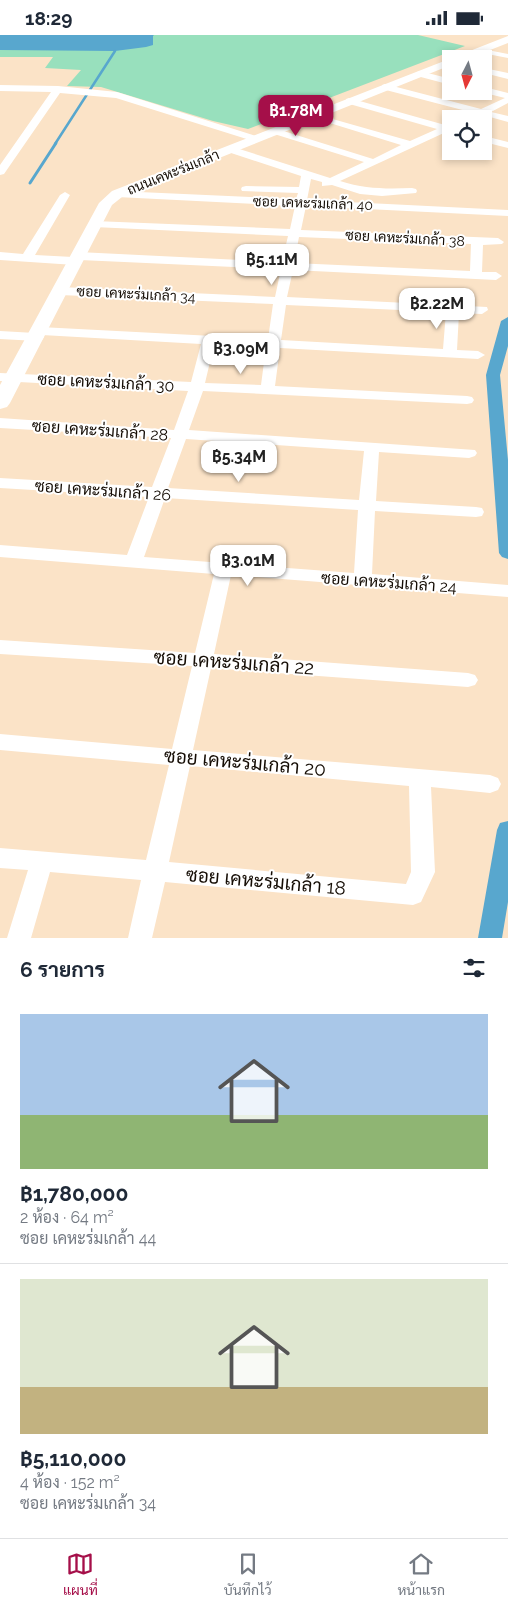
<!DOCTYPE html>
<html lang="th">
<meta charset="utf-8">
<style>
body{margin:0;font-family:Raleway,Sarabun,sans-serif;background:#f2f2f3;color:#1f2937;height:100vh;display:flex;flex-direction:column;font-size:19px;white-space:nowrap}
*{box-sizing:border-box;margin:0}
p{font-size:16px;color:#747a83}
.icon{flex:none;width:28px;height:28px;fill:none;stroke:currentColor;stroke-width:2;stroke-linecap:round;stroke-linejoin:round}
.map{position:relative;height:903px;overflow:hidden}
.details{display:flex;flex-direction:column;background:#fff;flex:1}
.details>*{flex:none}
.needle{width:32px;rotate:186deg}
.tools{position:absolute;left:442px;top:15px;display:grid;gap:10px}
.tools a{display:grid;place-items:center;width:50px;height:50px;border-radius:0px;background:#fff;box-shadow:0 2px 8px #0003;font-size:25px}
.price{position:absolute;translate:-50% -42px;padding:0 11px;border-radius:10px;background:#fff;color:#222;font-size:16px;line-height:32px;filter:drop-shadow(0 1px 2px #0008)}
.price::after{content:'';position:absolute;left:50%;top:30px;width:15px;height:11px;margin-left:-8px;background:inherit;clip-path:polygon(0 0,100% 0,50% 100%)}
.price.selected{background:#a50f49;color:#fff}
ul{padding:0;list-style:none}
li{display:grid;align-content:center;gap:10px;height:265px;padding:0 20px}
li+li{border-top:1px solid #e0e1e3}
li span{display:grid;place-items:center;height:155px;border-radius:0px;color:#555}
li>.icon{margin-inline-start:auto}
span .icon{width:90px;height:90px;fill:#fffc;stroke-width:1}
li b{font-size:21px}
h2{display:flex;justify-content:space-between;align-items:center;height:60px;padding:0 20px;font-size:21px}
.status{display:flex;justify-content:space-between;align-items:center;height:35px;padding:0 25px;background:#fff;direction:ltr}
.status svg{height:14px;fill:currentColor}
.dock{display:flex;justify-content:space-around;align-items:center;height:70px;border-top:1px solid #e0e1e3;background:#fff;font-size:14px;color:#747a83}
.dock a{display:grid;justify-items:center;gap:2px}
.dock .selected{color:#a50f49}
.map>svg:first-child{display:block}
.green{fill:#98e0bd}
.water{fill:#58a7ce}
.lines{fill:none;stroke-linecap:round;stroke-linejoin:round}
.stream-far1{stroke:#58a7ce;stroke-width:2.5}
.stream{stroke:#58a7ce;stroke-width:3}
.canal{fill:#58a7ce;fill-rule:evenodd}
.minor{fill:#fff;fill-rule:evenodd}
.tertiary{fill:#fff;fill-rule:evenodd}
.labels{text-anchor:middle;stroke-width:4;stroke-linejoin:round;paint-order:stroke}
.far-street-label{font-size:14px;fill:#140c04;stroke:#fff}
.street-label{font-size:16px;fill:#140c04;stroke:#fff}
.near-street-label{font-size:19px;fill:#140c04;stroke:#fff}
</style>
<div class="status"><b>18:29</b><svg viewBox="0 0 49 12"><path d="M0 12V9h3v3zM5 12V6h3v6zM10 12V3h3v9zM15 12V0h3v12zM26 1h20v11H26zM47 4h2v5h-2z"/></svg></div>
<div class="map">
<svg width="508" height="903" viewBox="0 0 508 903">
<rect width="100%" height="100%" fill="#fbe3c7"/>
<path class="green" d="M0 0H418L465 11 248 94 213 86 101 52 67 51 81 35 45 33 53 22H0Z"/>
<path class="water" d="M0 0H154L153 1V10L146 12 115 16 0 15Z"/>
<g class="lines">
<path class="stream-far1" d="M55 109 115 16"/>
<path class="stream" d="M30 148 56 108"/>
<path class="canal" d="M508 282V311L500 340 508 425V524L502 522 499 518 486 340 501 286Z
M508 786V867L502 903H478L497 795 500 788Z"/>
<path class="minor" d="M477 13 508 19V23L477 17Z
M484 33 508 38V44L484 38Z
M420 36 451 44V50L417 41V37Z
M385 49 481 74 505 63 481 57 484 56V52L508 58V68L491 77 508 81V87L483 80 475 81 474 78 382 54V50Z
M0 50 58 51 117 57 259 102 261 104 259 106H253L116 63 60 58 4 139 0 140V130L51 57 0 56Z
M349 63 445 90 451 88V98L446 97 340 146C365 154 386 154 412 153L416 154 417 156 416 158 382 161 360 159 332 150 322 151V147L311 144 307 165 508 175V181L306 171 301 195 498 203 504 207 502 209 483 210 482 237H496L502 241 496 245 293 235 287 262 487 272 488 275 482 279 459 278 457 315 478 316 485 320 478 324 280 313 275 351 467 361 472 362 474 365 472 368 467 369 203 356 189 395 475 415 477 418 475 421 469 423 379 417 376 466 476 472 482 473 484 477 482 481 476 482 375 476 372 539 508 550V562L231 540 214 619 468 638 475 640 478 645 475 650 468 652 211 633 193 715 490 740 498 743 501 749 498 755 490 758 431 752 435 837 421 867 413 870 165 847 152 903H128L141 845 50 837 31 903H7L28 835 0 833V813L146 825 169 730 0 715V699L172 714 192 631 0 619V605L195 618 214 539 0 522V510L127 520 149 462 0 453V443L152 452 171 403 0 393V383L174 395 188 356 0 346V338L191 347 201 309 42 300 44 302 42 305 37 306 0 304V296L35 298 33 296 35 293 40 292 268 304 273 269 60 260 54 256 60 252 275 262 281 234 80 225 79 229 75 230 0 225V217L23 219 60 160 65 157 70 160 35 220 73 222 74 218 78 217 282 227 288 201 94 192 88 189 94 186 290 194 295 171 117 162 112 159 117 156 296 164 298 158 242 156 241 154 242 152 246 151 299 152 301 141 225 116V112H233L330 143 364 127 271 98V94H277L373 124 401 110 307 81 309 79H315L410 106 437 94 346 68V64ZM299 202 471 209 470 236 294 228ZM286 270 446 277 443 314 281 305ZM214 310 266 312 261 350 205 348ZM186 404 364 416 359 465 168 453ZM165 463 358 475 354 538 144 522ZM190 731 409 751 411 837 406 849 169 827Z
M484 101 508 107V113L484 107Z"/>
<path class="tertiary" d="M508 1V8L467 24H451V30L122 162 112 170 10 368 7 372 0 374V350L99 168 112 156Z"/>
</g>
<g class="labels">
<g class="far-street-label">
<text transform="translate(173 137) rotate(-22)" y="5">ถนนเคหะร่มเกล้า</text>
<text transform="translate(313 168) rotate(2)" y="5">ซอย เคหะร่มเกล้า 40</text>
<text transform="translate(405 203) rotate(3)" y="5">ซอย เคหะร่มเกล้า 38</text>
<text transform="translate(136 259) rotate(3)" y="5">ซอย เคหะร่มเกล้า 34</text>
</g>
<g class="street-label">
<text transform="translate(106 347) rotate(3)" y="6">ซอย เคหะร่มเกล้า 30</text>
<text transform="translate(100 395) rotate(4)" y="6">ซอย เคหะร่มเกล้า 28</text>
<text transform="translate(103 455) rotate(4)" y="6">ซอย เคหะร่มเกล้า 26</text>
<text transform="translate(389 547) rotate(4)" y="6">ซอย เคหะร่มเกล้า 24</text>
</g>
<g class="near-street-label">
<text transform="translate(234 627) rotate(4)" y="7">ซอย เคหะร่มเกล้า 22</text>
<text transform="translate(245 727) rotate(5)" y="7">ซอย เคหะร่มเกล้า 20</text>
<text transform="translate(266 846) rotate(5)" y="7">ซอย เคหะร่มเกล้า 18</text>
</g>
</g>
</svg>
<div class="tools">
<a><svg class="needle" viewBox="-14 -14 28 28"><path d="M0-13l5 13h-10z" fill="#e53935"/><path d="M0 13l5-13h-10z" fill="#747a83"/></svg></a>
<a><svg class="icon" aria-label="locate" viewBox="0 0 24 24"><circle cx="12" cy="12" r="6"/><path d="M12 2v4M12 18v4M2 12h4M18 12h4"/></svg></a>
</div>
<b class="price selected" style="left:296px;top:102px">฿1.78M</b>
<b class="price" style="left:272px;top:251px">฿5.11M</b>
<b class="price" style="left:437px;top:295px">฿2.22M</b>
<b class="price" style="left:241px;top:340px">฿3.09M</b>
<b class="price" style="left:239px;top:448px">฿5.34M</b>
<b class="price" style="left:248px;top:552px">฿3.01M</b>
</div>
<section class="details">
<h2>6 รายการ<svg class="icon" aria-label="filters" viewBox="0 0 24 24"><path d="M4 7h16M4 17h16"/><circle cx="9" cy="7" r="2"/><circle cx="15" cy="17" r="2"/></svg></h2>
<ul>
<li><span style="background:linear-gradient(#a9c7e8 65%,#8fb573 0)"><svg class="icon" aria-label="home" viewBox="0 0 24 24"><path d="M3 11l9-7 9 7M6 9v11h12V9"/></svg></span><div><b>฿1,780,000</b><p>2 ห้อง · 64 m²</p><p>ซอย เคหะร่มเกล้า 44</p></div></li>
<li><span style="background:linear-gradient(#dfe7d0 70%,#c2b280 0)"><svg class="icon" aria-label="home" viewBox="0 0 24 24"><path d="M3 11l9-7 9 7M6 9v11h12V9"/></svg></span><div><b>฿5,110,000</b><p>4 ห้อง · 152 m²</p><p>ซอย เคหะร่มเกล้า 34</p></div></li>
</ul>
</section>
<nav class="dock">
<a class="selected"><svg class="icon" aria-label="map" viewBox="0 0 24 24"><path d="M3 6l6-2 6 2 6-2v14l-6 2-6-2-6 2zM9 4v14M15 6v14"/></svg>แผนที่</a>
<a><svg class="icon" aria-label="saved" viewBox="0 0 24 24"><path d="M7 4h10v16l-5-4-5 4z"/></svg>บันทึกไว้</a>
<a><svg class="icon" aria-label="home" viewBox="0 0 24 24"><path d="M3 11l9-7 9 7M6 9v11h12V9"/></svg>หน้าแรก</a>
</nav>
